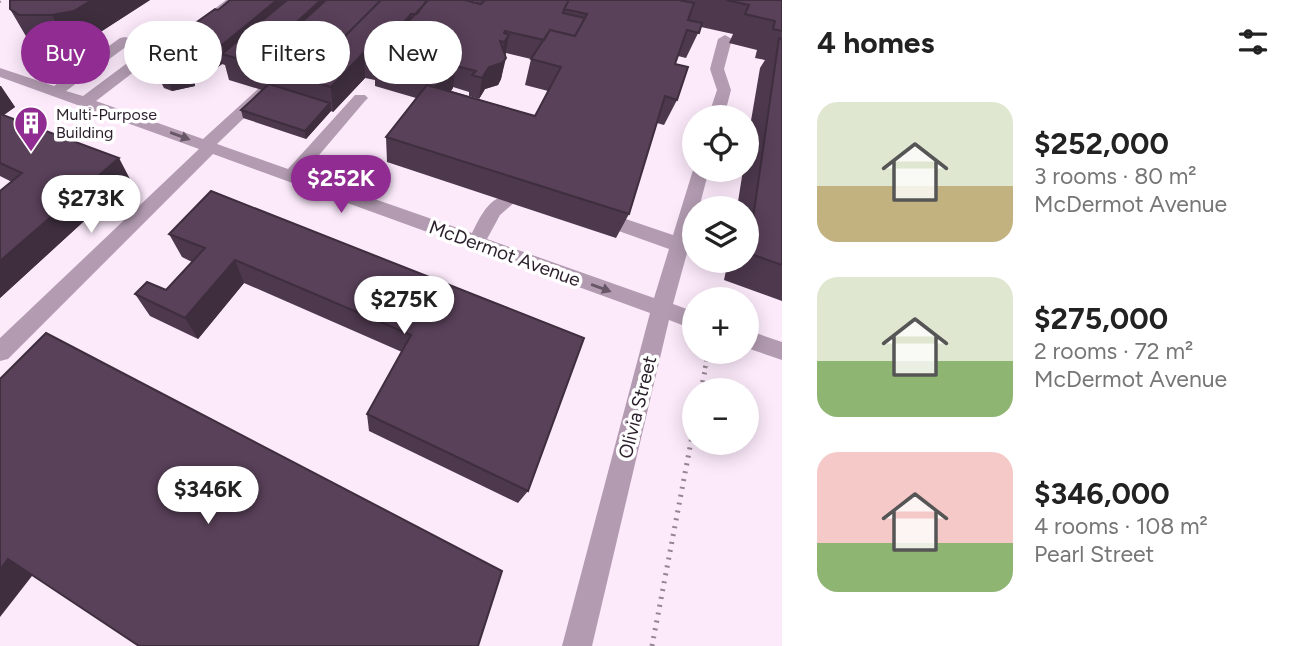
<!DOCTYPE html>
<meta charset="utf-8">
<style>
body{margin:0;font-family:Figtree,sans-serif;background:#f2f2f2;color:#222;height:100vh;display:flex;flex-direction:column;font-size:26px;white-space:nowrap}
*{box-sizing:border-box;margin:0}
p{font-size:23px;color:#767676}
.icon{flex:none;width:38px;height:38px;fill:none;stroke:currentColor;stroke-width:2;stroke-linecap:round;stroke-linejoin:round}
.map{position:relative;flex:1;overflow:hidden}
.drawer{display:flex;flex-direction:column;background:#fff;width:525px}
.drawer>*{flex:none}
.hud{position:absolute;left:21px;top:21px;width:654px;height:63px;display:flex;gap:14px}
.fabs{position:absolute;left:682px;top:105px;display:grid;gap:14px}
.fabs a{display:grid;place-items:center;width:77px;height:77px;border-radius:50%;background:#fff;box-shadow:0 4px 18px #0003;font-size:35px}
.price{position:absolute;translate:-50% -60px;padding:0 16px;border-radius:24px;background:#fff;color:#222;font-size:23px;line-height:46px;filter:drop-shadow(0 2px 4px #0008)}
.price::after{content:'';position:absolute;left:50%;top:42px;width:21px;height:16px;margin-left:-10px;background:inherit;clip-path:polygon(0 0,100% 0,50% 100%)}
.price.selected{background:#912c92;color:#fff}
ul{padding:0;list-style:none}
li{display:flex;align-items:center;gap:21px;height:175px;padding:0 35px}
li span{display:grid;place-items:center;flex:none;width:196px;height:140px;border-radius:21px;color:#555}
li>.icon{margin-inline-start:auto}
span .icon{width:84px;height:84px;fill:#fffc;stroke-width:1}
li b{font-size:30px}
h2{display:flex;justify-content:space-between;align-items:center;height:84px;padding:0 35px;font-size:30px}
.chip{padding:0 24px;border-radius:32px;background:#fff;box-shadow:0 4px 18px #0003;font-size:24px;line-height:63px}
.chip.selected{background:#912c92;color:#fff}
main{display:flex;flex:1;min-height:0}
.map>svg:first-child{display:block}
.lines{fill:none;stroke-linecap:round;stroke-linejoin:round}
.path-far2{stroke:#948593;stroke-width:2.5;stroke-dasharray:1 3.5;stroke-linecap:butt}
.path-far1{stroke:#948593;stroke-width:4.5;stroke-dasharray:2 4.5;stroke-linecap:butt}
.path{stroke:#948593;stroke-width:5;stroke-dasharray:2 6;stroke-linecap:butt}
.minor{fill:#b39cb2;fill-rule:evenodd}
.wall{fill:#4d384d;fill-rule:evenodd}
.shaded-wall{fill:#3e2e3e}
.building{fill:#594159;stroke:#3e2e3e;stroke-width:2}
.oneway{fill:#685767}
.labels{text-anchor:middle;stroke-width:7;stroke-linejoin:round;paint-order:stroke}
.far-poi-label{font-size:16px;fill:#2a1f2a;stroke:#fff;text-anchor:start}
.street-label{font-size:19px;fill:#2a1f2a;stroke:#fff}
</style>
<main>
<div class="map">
<svg width="782" height="646" viewBox="0 0 782 646">
<rect width="100%" height="100%" fill="#fceafb"/>
<g class="lines">
<path class="path-far2" d="M0 2 4 0"/>
<path class="path-far1" d="M705 368 707 358"/>
<path class="path" d="M701 390 706 366
M652 646 695 421"/>
<path class="minor" d="M226 0H240L179 50 148 61 96 101 203 139 258 89H268L270 92 268 95 217 144 288 169 355 95H365L368 98 365 101 303 174 472 233C480 218 491 191 512 198L515 202 500 215 487 239 654 298 669 249 613 229 611 224 613 219 620 217 673 235 693 170 695 166V170H709L699 208H695V224L673 304 695 312V330L669 320 592 646H562L650 313 213 154 8 359 0 361V338L199 149 0 77V68L54 86 120 38 125 37 160 47 169 44ZM127 46 146 52 138 55 83 96 66 91Z
M725 35 732 39 724 69 731 90 724 117H708L717 90 710 69 718 39Z
M747 330 782 342V360L747 348Z"/>
</g>
<path class="wall" d="M150 0 88 40 68 44H36L27 38 10 9Z
M230 0H782V301L724 280 728 261H747V208H737L743 170H747V144L760 68 765 60 755 58 757 50 729 43 733 34 701 27 686 58 678 56 675 64 677 100 664 125 657 123 629 214 616 238 387 162 386 137 416 98 375 86V80L365 78 333 112 331 111 306 139 243 118 241 110 262 90 229 80 225 65 222 64 210 73 200 70 194 76 195 86 172 91 164 88 160 80 182 62 176 44 182 40 180 34 218 10ZM506 53 531 59 525 85 548 91 535 116 451 91 453 87 469 92V96L479 99 485 89 498 85 501 79Z
M0 86 15 107 3 115 130 179 0 298V191L12 182 0 176Z
M169 234 584 338 528 491 518 503 369 431 367 414 402 352 244 283 198 339 150 316 135 294 166 290 192 262 182 257Z"/>
<path class="shaded-wall" d="M92 0H150L88 40 68 44 52 15Z
M277 0H305L225 55 222 45Z
M321 0H350L288 59 267 49Z
M411 14 410 39 400 51 385 44Z
M509 35 505 56 500 63 504 42Z
M216 42 222 64 210 73 203 52Z
M364 52 365 78 333 112 331 87Z
M506 58 501 79 498 85 485 89 479 99 482 78 489 67Z
M197 62 200 70 194 76 195 86 172 91 169 82Z
M456 63 453 88 444 101 434 103 436 78Z
M0 86H1L15 107 0 118Z
M330 103 331 111 306 139 305 131Z
M119 158 130 179 0 298V261Z
M235 260 244 283 198 339 185 318Z
M8 559 39 567 0 617V570Z"/>
<path class="building" d="M10 0H92L74 11 52 15H19L10 9Z
M230 0H277L222 45 216 42 203 52 176 44 187 37 180 34 215 9 218 10Z
M287 0H321L267 49 317 64 381 0H427L417 14H411L385 44 456 63 446 76 436 78 374 60 379 56 364 52 331 87 222 54Z
M326 0H381L317 64 271 50Z
M428 0H465L481 4 484 0H569L564 9 563 13 585 18 575 36 550 30 544 40 505 31 504 33 509 35 504 42 500 41 506 58 502 63 489 67 482 78 472 75 476 71 456 66V63L388 44Z
M473 0H485L481 4 472 2Z
M569 0H679L694 3 688 20 702 23 699 33 687 30 675 64 688 67 677 100 665 96 629 214 386 137 427 85 535 116 561 67 531 59 550 30 575 36 587 14 564 9Z
M726 0H782V31L773 29 775 21 745 14 749 5Z
M779 38 782 39V265L748 253Z
M187 59 197 62 191 67 192 78 169 82 160 80V68L180 64Z
M269 84 330 103 305 131 241 110Z
M0 114 119 158 0 261V191L22 173 0 163Z
M211 191 584 338 528 491 367 414 411 335 235 260 185 318 135 294 147 282 166 290 205 248 169 234Z
M46 333 502 571 478 646H139L8 559 0 570V379Z"/>
<defs><path id="oneway-solid" d="M-6-.8H1V-3.2L6.5 0L1 3.2V.8H-6Z" transform="scale(1.75)"/></defs>
<g class="oneway">
<use href="#oneway-solid" transform="translate(180 136) rotate(20)"/>
<use href="#oneway-solid" transform="translate(601 288) rotate(20)"/>
</g>
<defs>
<g id="building-pin" transform="scale(1.75)"><path d="M0 17L-7.5 6A9.5 9.5 0 1 1 7.5 6Z" fill="#912c92" stroke="#fff"/><path d="M-4-6H4V6H1V3H-1V6H-4ZM-2.5-4.3h1.7v1.8h-1.7ZM.8-4.3h1.7v1.8H.8ZM-2.5-1h1.7V.8h-1.7ZM.8-1h1.7V.8H.8Z" fill="#fff"/></g>
</defs>
<g fill-rule="evenodd">
<use href="#building-pin" x="31" y="123"/>
</g>
<g class="labels">
<g class="far-poi-label">
<text x="56" y="120">Multi-Purpose<tspan x="56" dy="18">Building</tspan></text>
</g>
<g class="street-label">
<text transform="translate(505 253) rotate(20)" y="7">McDermot Avenue</text>
<text transform="translate(637 407) rotate(-76)" y="7">Olivia Street</text>
</g>
</g>
</svg>
<div class="fabs">
<a><svg class="icon" aria-label="locate" viewBox="0 0 24 24"><circle cx="12" cy="12" r="6"/><path d="M12 2v4M12 18v4M2 12h4M18 12h4"/></svg></a>
<a><svg class="icon" aria-label="layers" viewBox="0 0 24 24"><path d="M12 4l9 5-9 5-9-5zM3 14l9 5 9-5"/></svg></a>
<a>+</a>
<a>−</a>
</div>
<b class="price selected" style="left:341px;top:215px">$252K</b>
<b class="price" style="left:91px;top:235px">$273K</b>
<b class="price" style="left:404px;top:336px">$275K</b>
<b class="price" style="left:208px;top:526px">$346K</b>
<div class="hud">
<a class="chip selected">Buy</a>
<a class="chip">Rent</a>
<a class="chip">Filters</a>
<a class="chip">New</a>
</div>
</div>
<section class="drawer">
<h2>4 homes<svg class="icon" aria-label="filters" viewBox="0 0 24 24"><path d="M4 7h16M4 17h16"/><circle cx="9" cy="7" r="2"/><circle cx="15" cy="17" r="2"/></svg></h2>
<ul>
<li><span style="background:linear-gradient(#dfe7d0 60%,#c2b280 0)"><svg class="icon" aria-label="home" viewBox="0 0 24 24"><path d="M3 11l9-7 9 7M6 9v11h12V9"/></svg></span><div><b>$252,000</b><p>3 rooms · 80 m²</p><p>McDermot Avenue</p></div></li>
<li><span style="background:linear-gradient(#dfe7d0 60%,#8fb573 0)"><svg class="icon" aria-label="home" viewBox="0 0 24 24"><path d="M3 11l9-7 9 7M6 9v11h12V9"/></svg></span><div><b>$275,000</b><p>2 rooms · 72 m²</p><p>McDermot Avenue</p></div></li>
<li><span style="background:linear-gradient(#f6c9c9 65%,#8fb573 0)"><svg class="icon" aria-label="home" viewBox="0 0 24 24"><path d="M3 11l9-7 9 7M6 9v11h12V9"/></svg></span><div><b>$346,000</b><p>4 rooms · 108 m²</p><p>Pearl Street</p></div></li>
</ul>
</section>
</main>
